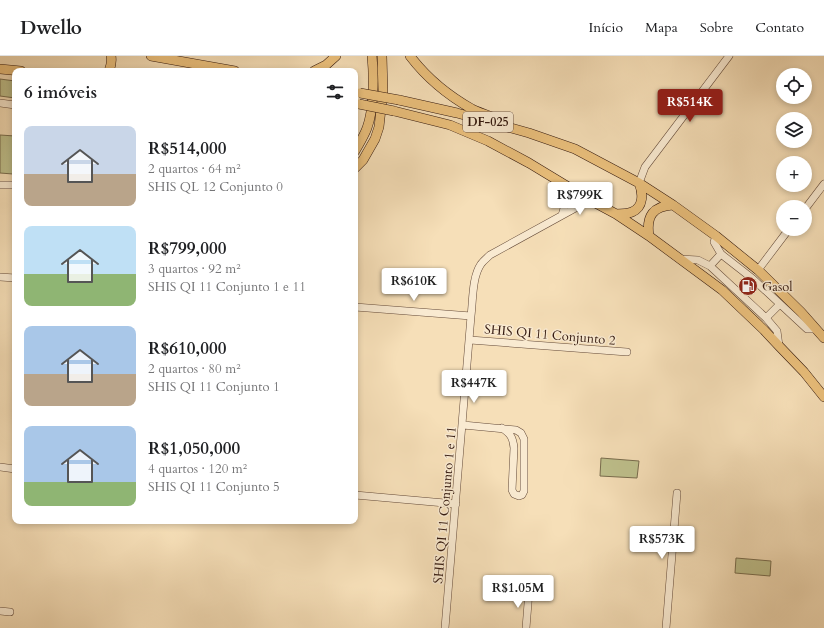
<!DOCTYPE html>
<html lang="pt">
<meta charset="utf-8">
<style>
body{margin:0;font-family:Cardo,serif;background:#f2f2f2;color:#202124;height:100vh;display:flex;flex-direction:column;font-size:15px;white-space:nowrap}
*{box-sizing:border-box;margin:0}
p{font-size:13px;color:#757577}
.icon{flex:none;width:22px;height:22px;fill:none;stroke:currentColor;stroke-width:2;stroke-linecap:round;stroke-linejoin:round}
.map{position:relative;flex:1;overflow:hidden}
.sheet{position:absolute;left:12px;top:12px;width:346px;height:456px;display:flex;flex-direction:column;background:#fff;border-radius:8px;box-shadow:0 2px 6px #0003}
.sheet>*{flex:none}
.buttons{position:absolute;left:776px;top:12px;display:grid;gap:8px}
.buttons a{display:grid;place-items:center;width:36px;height:36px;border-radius:50%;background:#fff;box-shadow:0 2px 6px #0003;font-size:20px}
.price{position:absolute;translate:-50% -34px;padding:0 9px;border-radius:4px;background:#fff;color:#222;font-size:13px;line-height:26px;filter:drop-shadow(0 1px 2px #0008)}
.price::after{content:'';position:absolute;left:50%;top:24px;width:12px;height:9px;margin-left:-6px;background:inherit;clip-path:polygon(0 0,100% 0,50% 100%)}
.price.selected{background:#8f2418;color:#fff}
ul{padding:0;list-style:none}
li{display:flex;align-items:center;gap:12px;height:100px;padding:0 12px}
li span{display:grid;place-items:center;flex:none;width:112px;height:80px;border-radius:8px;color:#555}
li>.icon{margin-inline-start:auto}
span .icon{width:48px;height:48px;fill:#fffc;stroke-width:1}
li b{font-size:17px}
h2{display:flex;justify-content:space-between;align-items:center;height:48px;padding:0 12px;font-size:17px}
header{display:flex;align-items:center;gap:24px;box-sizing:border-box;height:56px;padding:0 20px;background:#fff;border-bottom:1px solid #e0e0e0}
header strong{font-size:19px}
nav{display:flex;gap:22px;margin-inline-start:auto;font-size:14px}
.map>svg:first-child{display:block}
.green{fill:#bfc18d;stroke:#786c4d}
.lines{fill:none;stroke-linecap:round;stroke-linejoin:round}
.minor-casing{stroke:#634938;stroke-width:8}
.major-casing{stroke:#32170d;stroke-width:10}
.minor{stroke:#f9ead1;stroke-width:7}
.major{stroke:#ebc07c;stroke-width:9}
.major-bridge-casing{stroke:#32170d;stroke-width:10;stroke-linecap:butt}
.major-bridge{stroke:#ebc07c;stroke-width:9}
.labels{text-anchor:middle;stroke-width:3;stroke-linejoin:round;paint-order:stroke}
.shield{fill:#f9ead1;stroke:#6e5648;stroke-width:1}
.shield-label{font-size:12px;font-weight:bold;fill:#32170d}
.poi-label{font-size:13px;fill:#32170d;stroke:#f9ead1;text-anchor:start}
.street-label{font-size:13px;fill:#32170d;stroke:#f9ead1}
</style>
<header>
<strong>Dwello</strong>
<nav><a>Início</a><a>Mapa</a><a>Sobre</a><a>Contato</a></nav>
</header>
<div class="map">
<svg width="824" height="572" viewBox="0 0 824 572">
<rect width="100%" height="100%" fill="#f6dfb8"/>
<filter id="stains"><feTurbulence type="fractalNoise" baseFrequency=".005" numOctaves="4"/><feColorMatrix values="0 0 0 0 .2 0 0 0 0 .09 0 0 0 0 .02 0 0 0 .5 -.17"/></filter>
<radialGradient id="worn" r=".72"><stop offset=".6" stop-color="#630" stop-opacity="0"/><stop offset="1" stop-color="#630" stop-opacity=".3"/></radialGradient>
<path class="green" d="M0 23 15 25V42L0 40Z
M0 79 15 80V95L13 118 0 117Z
M601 402 639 405 637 422 600 420Z
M736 502 771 505 770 520 735 517Z"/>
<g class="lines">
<g class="minor-casing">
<path id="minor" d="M0 47 15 49
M559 126C566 139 567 145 562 159
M639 127 645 111 729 0
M0 129H15
M805 153 824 128
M716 180 714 186 721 198 753 223 807 273H816
M680 203 698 204 710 210 766 262 777 275 779 290
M710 210 721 198
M758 214 789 173
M0 221 15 222
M355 251 471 260
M766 262 780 248
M470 284 627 296
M463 369 516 374 521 377 524 383V435L522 439 519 440 514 438 512 434 514 392C513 382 511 378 502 372
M0 411 15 413
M355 439 456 448
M0 555 10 556
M445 572 471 260C473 244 472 221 481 208 484 204 487 202 490 199L590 144
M526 572 529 535
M666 572 677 437"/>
</g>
<g class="major-casing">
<path id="major" d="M151 0 235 15
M410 0C426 21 449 40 472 53 480 57 490 60 498 63
M0 13 21 15
M109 15C111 10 112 5 111 0
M314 15 326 9 336 0
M399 44 457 57 529 77 575 93 639 127 673 149 716 180 758 214 801 256 824 282
M394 55 450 69 488 85 529 107 590 144 616 158 649 180 722 234 764 274 779 290 804 316 824 341
M355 95C359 88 364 80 367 72 374 53 374 21 372 0
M355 112 363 104 375 83 379 71 383 35 382 0
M616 158C621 158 627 158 632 156 644 151 643 137 639 127
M649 180C646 160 653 150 673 149"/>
</g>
<use href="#minor" class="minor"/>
<use href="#major" class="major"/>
<g class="major-bridge-casing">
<path id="major-bridge" d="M360 37 399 44
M359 48 394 55"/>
</g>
<use href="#major-bridge" class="major-bridge"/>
</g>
<defs>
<g id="fuel-disc" transform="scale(1)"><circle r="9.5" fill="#8f2418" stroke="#f9ead1"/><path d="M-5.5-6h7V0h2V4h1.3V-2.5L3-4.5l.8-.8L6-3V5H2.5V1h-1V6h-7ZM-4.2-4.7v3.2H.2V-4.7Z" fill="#fff"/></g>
</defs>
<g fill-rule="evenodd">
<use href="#fuel-disc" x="748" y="230"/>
</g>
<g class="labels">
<rect class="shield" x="463" y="56" width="50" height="20" rx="3"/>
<g class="shield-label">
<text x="488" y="70">DF-025</text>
</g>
<g class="poi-label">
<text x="762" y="235">Gasol</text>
</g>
<g class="street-label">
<text transform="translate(550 278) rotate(5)" y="5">SHIS QI 11 Conjunto 2</text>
<text transform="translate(444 449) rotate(-85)" y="5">SHIS QI 11 Conjunto 1 e 11</text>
</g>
</g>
<rect width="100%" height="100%" filter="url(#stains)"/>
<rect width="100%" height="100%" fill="url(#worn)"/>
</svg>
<div class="buttons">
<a><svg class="icon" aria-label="locate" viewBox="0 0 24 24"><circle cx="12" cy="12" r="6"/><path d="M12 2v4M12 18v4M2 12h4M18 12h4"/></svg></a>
<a><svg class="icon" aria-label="layers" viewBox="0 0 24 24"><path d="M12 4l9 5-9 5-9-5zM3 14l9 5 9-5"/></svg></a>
<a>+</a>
<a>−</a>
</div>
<b class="price selected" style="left:690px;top:67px">R$514K</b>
<b class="price" style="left:580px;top:160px">R$799K</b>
<b class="price" style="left:414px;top:246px">R$610K</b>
<b class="price" style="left:474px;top:348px">R$447K</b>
<b class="price" style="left:662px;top:504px">R$573K</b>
<b class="price" style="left:518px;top:553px">R$1.05M</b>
<section class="sheet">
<h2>6 imóveis<svg class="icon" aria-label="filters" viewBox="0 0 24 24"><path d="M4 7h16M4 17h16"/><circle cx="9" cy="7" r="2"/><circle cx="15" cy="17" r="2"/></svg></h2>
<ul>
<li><span style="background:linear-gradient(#c9d6e8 60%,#b9a48a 0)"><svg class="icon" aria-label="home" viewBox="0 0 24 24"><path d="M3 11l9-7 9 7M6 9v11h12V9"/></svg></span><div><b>R$514,000</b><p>2 quartos · 64 m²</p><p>SHIS QL 12 Conjunto 0</p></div></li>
<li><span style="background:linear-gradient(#bfe0f5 60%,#8fb573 0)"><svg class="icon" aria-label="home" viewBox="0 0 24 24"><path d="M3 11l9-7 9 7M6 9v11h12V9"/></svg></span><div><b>R$799,000</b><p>3 quartos · 92 m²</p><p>SHIS QI 11 Conjunto 1 e 11</p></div></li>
<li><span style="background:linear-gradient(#a9c7e8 60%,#b9a48a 0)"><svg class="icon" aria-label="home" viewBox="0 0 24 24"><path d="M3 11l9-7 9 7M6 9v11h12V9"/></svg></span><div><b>R$610,000</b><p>2 quartos · 80 m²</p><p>SHIS QI 11 Conjunto 1</p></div></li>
<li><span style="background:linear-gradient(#a9c7e8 70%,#8fb573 0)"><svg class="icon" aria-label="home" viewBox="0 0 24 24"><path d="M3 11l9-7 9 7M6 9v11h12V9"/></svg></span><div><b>R$1,050,000</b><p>4 quartos · 120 m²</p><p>SHIS QI 11 Conjunto 5</p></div></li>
</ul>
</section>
</div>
